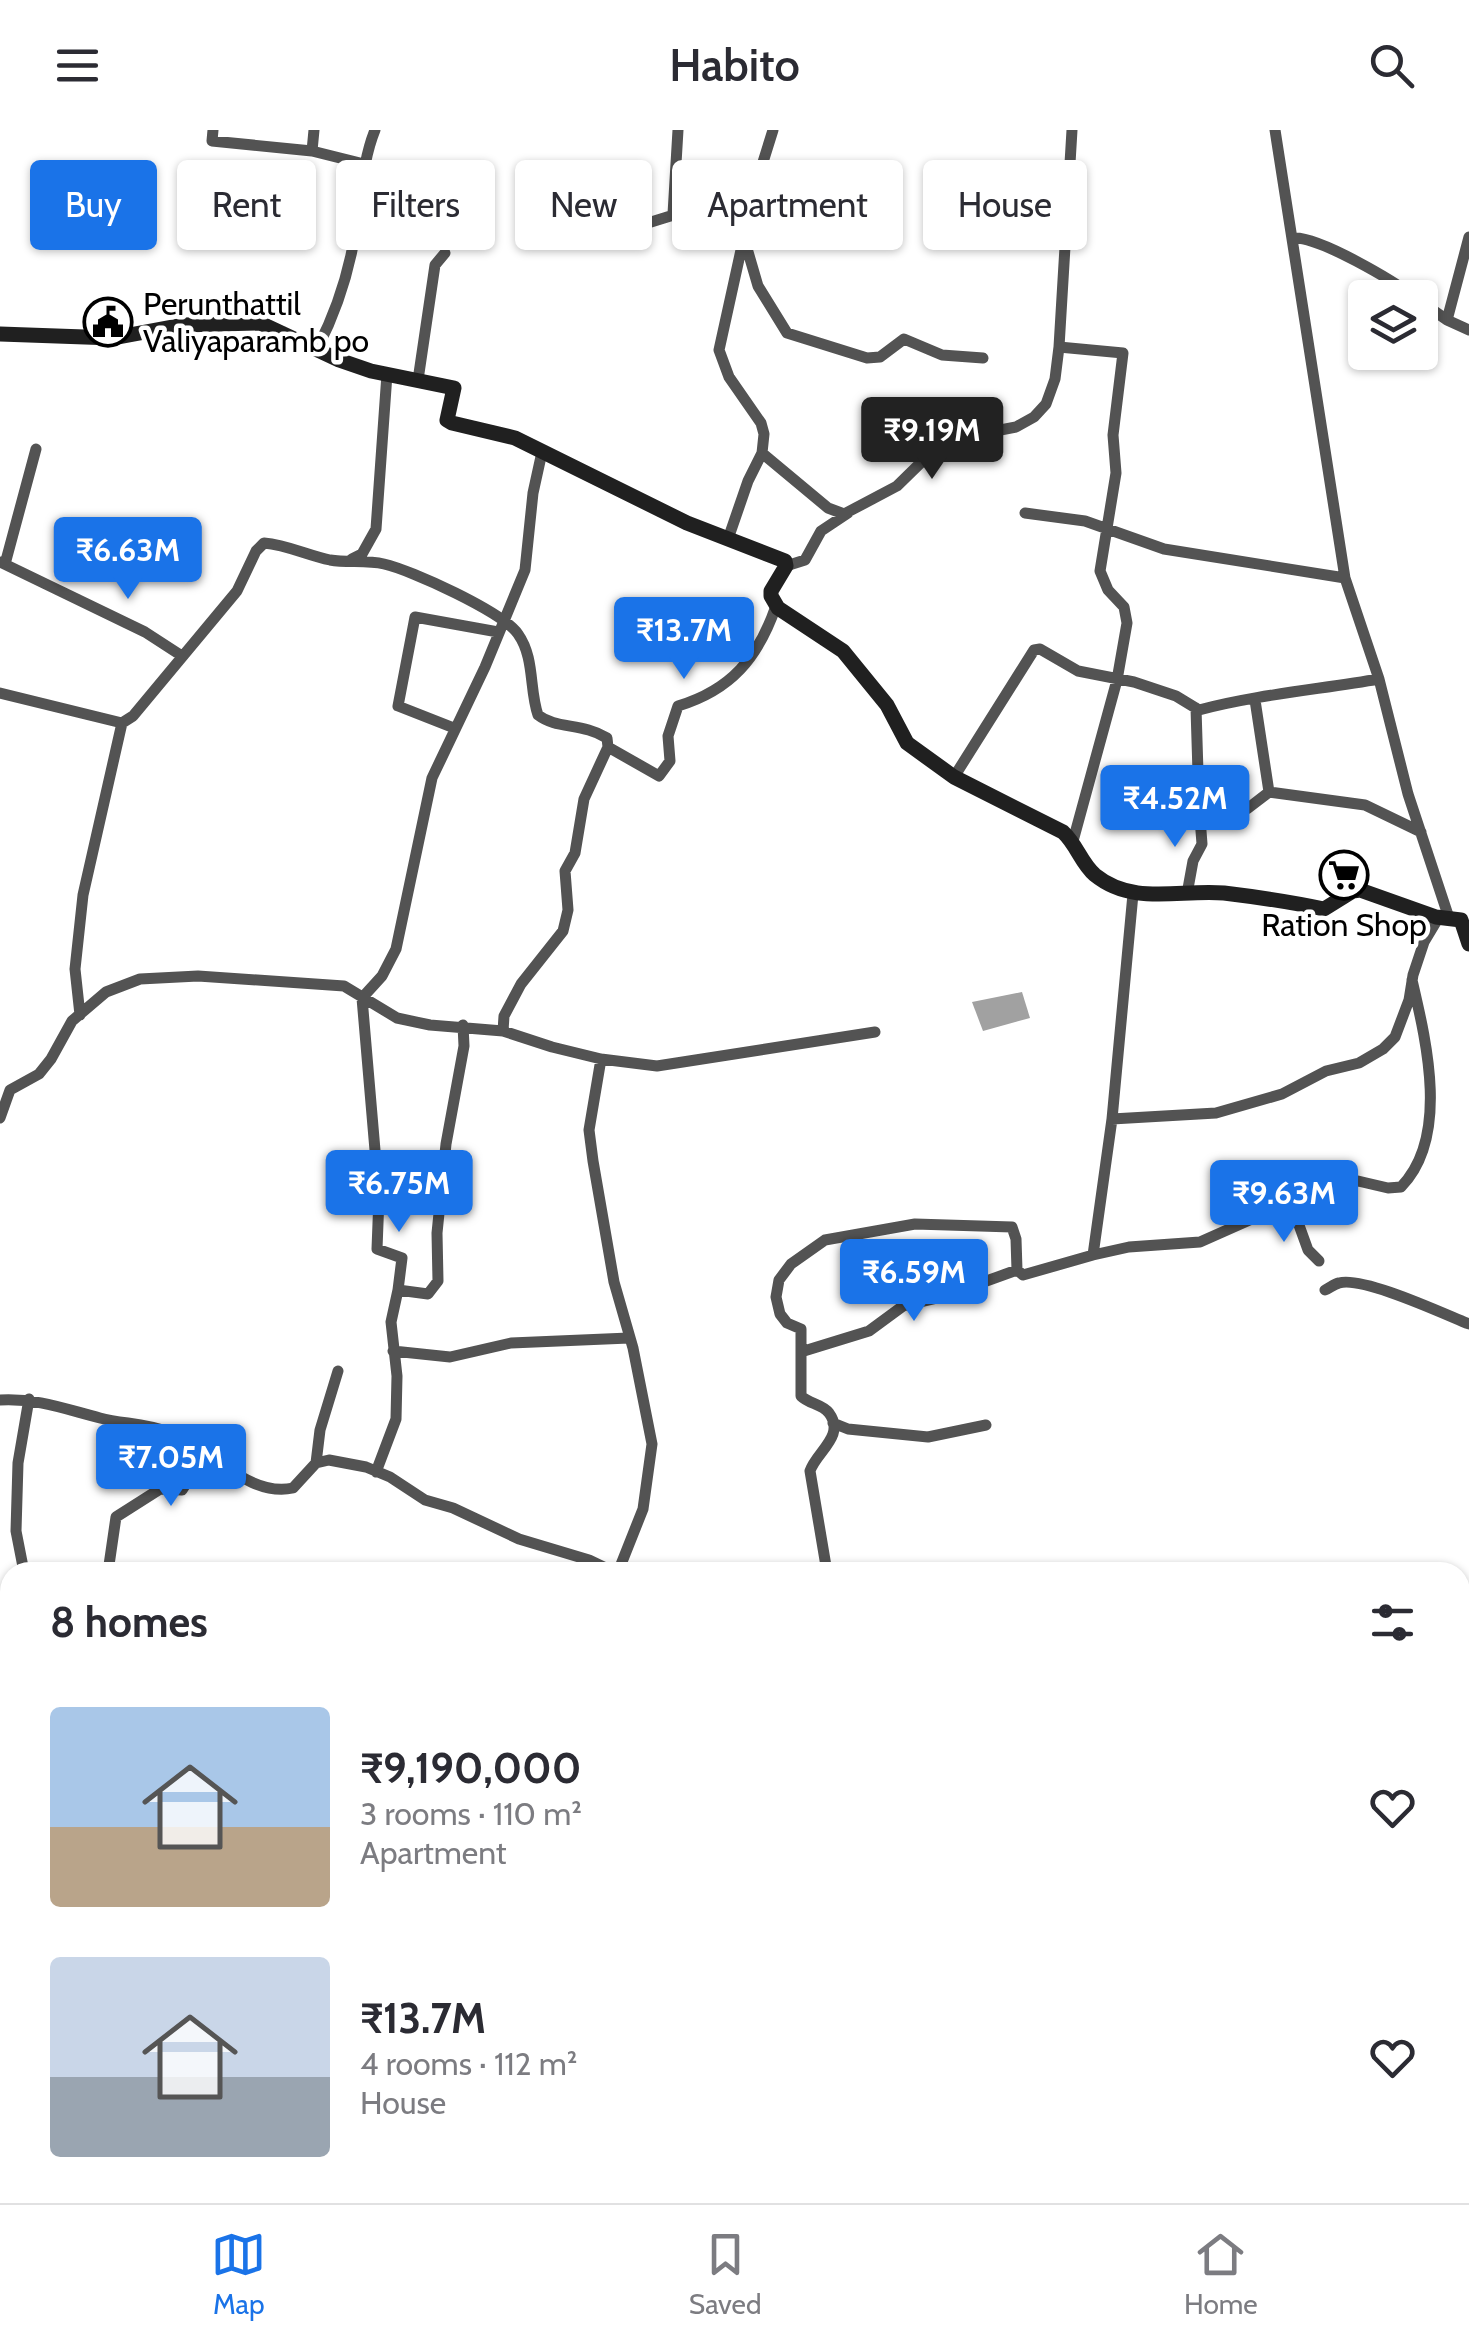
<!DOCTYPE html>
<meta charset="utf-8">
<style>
body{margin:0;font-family:Cabin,sans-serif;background:#f2f2f3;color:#2b2b33;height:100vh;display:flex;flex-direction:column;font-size:38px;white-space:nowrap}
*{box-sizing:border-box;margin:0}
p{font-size:32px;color:#7c7c81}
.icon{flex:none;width:55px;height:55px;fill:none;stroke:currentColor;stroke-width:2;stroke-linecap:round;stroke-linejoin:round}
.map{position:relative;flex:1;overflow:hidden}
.drawer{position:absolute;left:0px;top:1432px;width:1470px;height:642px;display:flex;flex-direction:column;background:#fff;border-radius:30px 30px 0 0;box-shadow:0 2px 8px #0004}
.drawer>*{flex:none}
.top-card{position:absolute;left:30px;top:30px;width:1410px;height:90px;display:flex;gap:20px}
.fabs{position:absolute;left:1348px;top:150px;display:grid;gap:20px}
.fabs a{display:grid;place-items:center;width:90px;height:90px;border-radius:10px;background:#fff;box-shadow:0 2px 8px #0004;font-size:50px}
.price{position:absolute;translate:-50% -85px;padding:0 22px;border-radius:10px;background:#1a73e8;color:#fff;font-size:32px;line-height:65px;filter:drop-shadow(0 2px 5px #0008)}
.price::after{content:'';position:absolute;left:50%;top:60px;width:30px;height:22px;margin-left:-15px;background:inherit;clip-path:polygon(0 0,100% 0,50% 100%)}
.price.selected{background:#222;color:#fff}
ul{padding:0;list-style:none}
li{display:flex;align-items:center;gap:30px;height:250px;padding:0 50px}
li span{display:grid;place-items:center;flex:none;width:280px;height:200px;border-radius:10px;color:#555}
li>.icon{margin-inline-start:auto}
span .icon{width:120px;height:120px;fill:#fffc;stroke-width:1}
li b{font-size:42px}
h2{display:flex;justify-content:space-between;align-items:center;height:120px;padding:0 50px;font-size:42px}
.chip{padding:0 35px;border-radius:10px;background:#fff;box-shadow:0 2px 8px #0004;font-size:35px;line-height:90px}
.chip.selected{background:#1a73e8;color:#fff}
header{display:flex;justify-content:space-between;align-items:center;height:130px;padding:0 50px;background:#fff;font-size:45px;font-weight:600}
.dock{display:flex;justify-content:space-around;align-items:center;height:140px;border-top:2px solid #e1e1e2;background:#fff;font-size:28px;color:#7c7c81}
.dock a{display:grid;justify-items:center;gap:5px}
.dock .selected{color:#1a73e8}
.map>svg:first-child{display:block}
.water{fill:#a1a1a1}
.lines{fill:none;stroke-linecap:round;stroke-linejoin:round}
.minor{stroke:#535353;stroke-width:11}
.tertiary{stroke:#535353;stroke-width:14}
.secondary{stroke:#202020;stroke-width:15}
.labels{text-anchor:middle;stroke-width:9;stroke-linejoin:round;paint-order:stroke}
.poi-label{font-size:32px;fill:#000;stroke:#fff;text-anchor:start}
</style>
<header><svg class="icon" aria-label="menu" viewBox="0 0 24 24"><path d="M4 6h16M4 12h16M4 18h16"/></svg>Habito<svg class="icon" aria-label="search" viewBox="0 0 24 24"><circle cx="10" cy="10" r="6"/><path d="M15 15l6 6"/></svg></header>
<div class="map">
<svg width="1469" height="2073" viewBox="0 0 1469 2073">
<rect width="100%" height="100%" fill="#fff"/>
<path class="water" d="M1022 862 1030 888 983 901 972 872Z"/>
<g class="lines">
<path class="minor" d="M213 0 212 11 312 21 364 34
M1072 0 1059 217 1123 223 1113 305 1116 343 1100 441 1108 460 1124 477 1127 493 1117 550 1073 711
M1275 0 1345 448 1379 549 1408 664 1449 788
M312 21 314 0
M673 84 678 0
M565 88 635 97 693 79 750 86
M1294 108C1320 107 1394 151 1416 168
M746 115 758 156 787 203 867 228 880 227 904 209 942 225 983 228
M1420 171 1447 190 1469 200
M1447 190 1469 107
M318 217C338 178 351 135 357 92 362 60 363 30 375 0
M418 250 435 135 445 123
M762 323 828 378 844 384 897 356 943 311 1016 297 1034 287 1046 274 1055 249 1059 217
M1025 383 1085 391 1164 419 1345 448
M728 409 748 351 762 323 764 304 761 293 729 247 719 220 754 61 773 0
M352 429 362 424 376 399 387 244
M0 432 145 502 182 526
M5 434 36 319
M786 436 805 430 821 401 848 383
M0 563 122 593
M1255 570 1269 662 1365 675 1421 702
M1196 578 1199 675 1247 679 1269 662
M454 598 398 576 415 487 498 502
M608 617 659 646 670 631 668 606 678 576C731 560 758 528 776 476
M954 647 1034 520 1040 519 1078 541 1134 552 1176 566 1199 580C1254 565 1322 559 1379 549
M1187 764 1193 731 1202 714 1199 675
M80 885 75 839 83 765 122 593 133 586 237 461 256 421 264 413C287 415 307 425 330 430 347 433 366 430 384 434 411 440 503 482 518 504 535 528 529 559 538 585 556 599 583 593 607 608L608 617 584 669 575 723 565 741 568 780 563 801 521 854 504 886 503 901
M463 895 464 916 446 1014 437 1103 438 1151 428 1164 398 1160 402 1128 377 1119 379 1067 362 868 382 846 396 819 432 648 485 537 525 440 533 363 542 322
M601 929 589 1000 593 1031 614 1152 633 1218 652 1314 643 1379 618 1442
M0 988 10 960 39 944 51 929 72 891 106 862 140 849 198 846 344 856 397 888 430 895 503 901 552 917 601 929 657 936 875 902
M1112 989 1216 983 1282 964 1326 941 1359 933 1383 919 1395 907 1409 870 1413 845 1424 812 1439 787
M1291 1073 1308 1120 1319 1131
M1093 1125 1129 1117 1200 1112 1333 1053 1358 1051 1388 1058 1401 1057C1450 1007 1426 910 1412 850
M1325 1160C1330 1158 1334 1154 1339 1153 1363 1146 1444 1184 1469 1194
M393 1221 450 1227 511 1213 629 1208
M804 1221 869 1201 903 1176 942 1167 1017 1140
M0 1270C37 1268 65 1279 100 1288 123 1294 145 1293 168 1302 209 1318 249 1368 293 1358L316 1333 329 1330 366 1337 390 1347 425 1370 453 1378 519 1409 589 1430 614 1442
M833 1293 848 1299 928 1307 986 1295
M316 1333 320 1300 338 1241
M376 1342 396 1289 397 1246 391 1192 398 1160
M24 1442 16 1401 18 1333 29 1269
M108 1442 116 1387 160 1359 182 1360 189 1349 193 1315
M827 1442 810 1341C816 1322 846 1306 829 1283 822 1274 809 1274 801 1266V1199L787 1193 780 1184 776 1167 779 1150 791 1134 825 1110 915 1094 1012 1097 1016 1109 1017 1140 1023 1145 1093 1125 1112 989 1133 764
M1460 1512 1469 1502
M1460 1661 1469 1653
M1460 1749 1469 1759
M100 2065 102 2073
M953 2065 954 2073
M795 2073 803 2065
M999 2073 1002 2065"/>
<path class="tertiary" d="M1460 2008 1469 2018
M507 2073 514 2065"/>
<path class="secondary" d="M0 204 113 208 183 195 260 193 339 230 371 241 454 258 447 290 452 293 515 308 687 393 785 431 786 436 771 461V466L778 478 843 521 887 575 907 613 954 647 1063 702C1077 715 1081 733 1095 745 1133 776 1180 759 1224 763 1257 767 1291 772 1324 779L1353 761 1360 760 1436 787 1461 790 1469 814"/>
</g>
<defs>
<g id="civic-ring" transform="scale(2.5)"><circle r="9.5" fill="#fff" stroke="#000" stroke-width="1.5"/><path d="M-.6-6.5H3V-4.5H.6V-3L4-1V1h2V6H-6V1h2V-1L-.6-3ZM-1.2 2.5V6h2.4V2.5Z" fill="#000"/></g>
<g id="supermarket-ring" transform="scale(2.5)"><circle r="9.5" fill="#fff" stroke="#000" stroke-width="1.5"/><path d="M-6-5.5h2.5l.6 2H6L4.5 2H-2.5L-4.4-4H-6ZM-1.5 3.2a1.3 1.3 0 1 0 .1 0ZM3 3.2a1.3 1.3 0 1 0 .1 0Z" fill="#000"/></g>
</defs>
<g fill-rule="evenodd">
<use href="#civic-ring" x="108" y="192"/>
<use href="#supermarket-ring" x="1344" y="745"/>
</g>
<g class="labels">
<g class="poi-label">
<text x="143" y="185">Perunthattil<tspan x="143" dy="37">Valiyaparamb po</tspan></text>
<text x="1344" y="806" text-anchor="middle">Ration Shop</text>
</g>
</g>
</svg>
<div class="fabs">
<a><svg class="icon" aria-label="layers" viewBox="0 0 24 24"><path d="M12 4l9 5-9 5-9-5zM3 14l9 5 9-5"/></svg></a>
</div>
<b class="price selected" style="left:932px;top:352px">₹9.19M</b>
<b class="price" style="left:128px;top:472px">₹6.63M</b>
<b class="price" style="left:684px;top:552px">₹13.7M</b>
<b class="price" style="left:1175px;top:720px">₹4.52M</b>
<b class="price" style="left:399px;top:1105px">₹6.75M</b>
<b class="price" style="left:1284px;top:1115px">₹9.63M</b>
<b class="price" style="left:914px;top:1194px">₹6.59M</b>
<b class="price" style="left:171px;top:1379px">₹7.05M</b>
<div class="top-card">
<a class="chip selected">Buy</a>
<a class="chip">Rent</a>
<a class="chip">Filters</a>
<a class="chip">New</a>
<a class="chip">Apartment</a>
<a class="chip">House</a>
</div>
<section class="drawer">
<h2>8 homes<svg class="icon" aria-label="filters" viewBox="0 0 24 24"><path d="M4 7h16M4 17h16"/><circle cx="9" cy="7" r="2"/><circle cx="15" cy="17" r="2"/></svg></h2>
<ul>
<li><span style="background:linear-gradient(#a9c7e8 60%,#b9a48a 0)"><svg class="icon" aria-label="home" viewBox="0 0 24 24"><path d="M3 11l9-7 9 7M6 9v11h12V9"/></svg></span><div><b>₹9,190,000</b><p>3 rooms · 110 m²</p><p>Apartment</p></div><svg class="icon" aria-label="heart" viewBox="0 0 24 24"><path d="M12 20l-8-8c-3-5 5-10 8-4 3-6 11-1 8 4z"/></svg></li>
<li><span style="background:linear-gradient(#c9d6e8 60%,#9aa5b1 0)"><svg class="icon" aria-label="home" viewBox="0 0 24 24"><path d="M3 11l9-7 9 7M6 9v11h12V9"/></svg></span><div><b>₹13.7M</b><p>4 rooms · 112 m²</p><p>House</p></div><svg class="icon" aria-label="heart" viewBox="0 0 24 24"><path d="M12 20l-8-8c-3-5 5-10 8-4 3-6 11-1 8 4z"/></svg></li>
</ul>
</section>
</div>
<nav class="dock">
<a class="selected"><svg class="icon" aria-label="map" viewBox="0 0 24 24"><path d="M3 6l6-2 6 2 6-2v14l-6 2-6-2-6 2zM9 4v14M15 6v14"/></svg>Map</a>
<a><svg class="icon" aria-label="saved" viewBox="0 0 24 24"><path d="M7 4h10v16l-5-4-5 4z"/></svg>Saved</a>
<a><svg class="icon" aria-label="home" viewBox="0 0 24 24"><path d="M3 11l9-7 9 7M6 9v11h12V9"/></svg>Home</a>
</nav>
